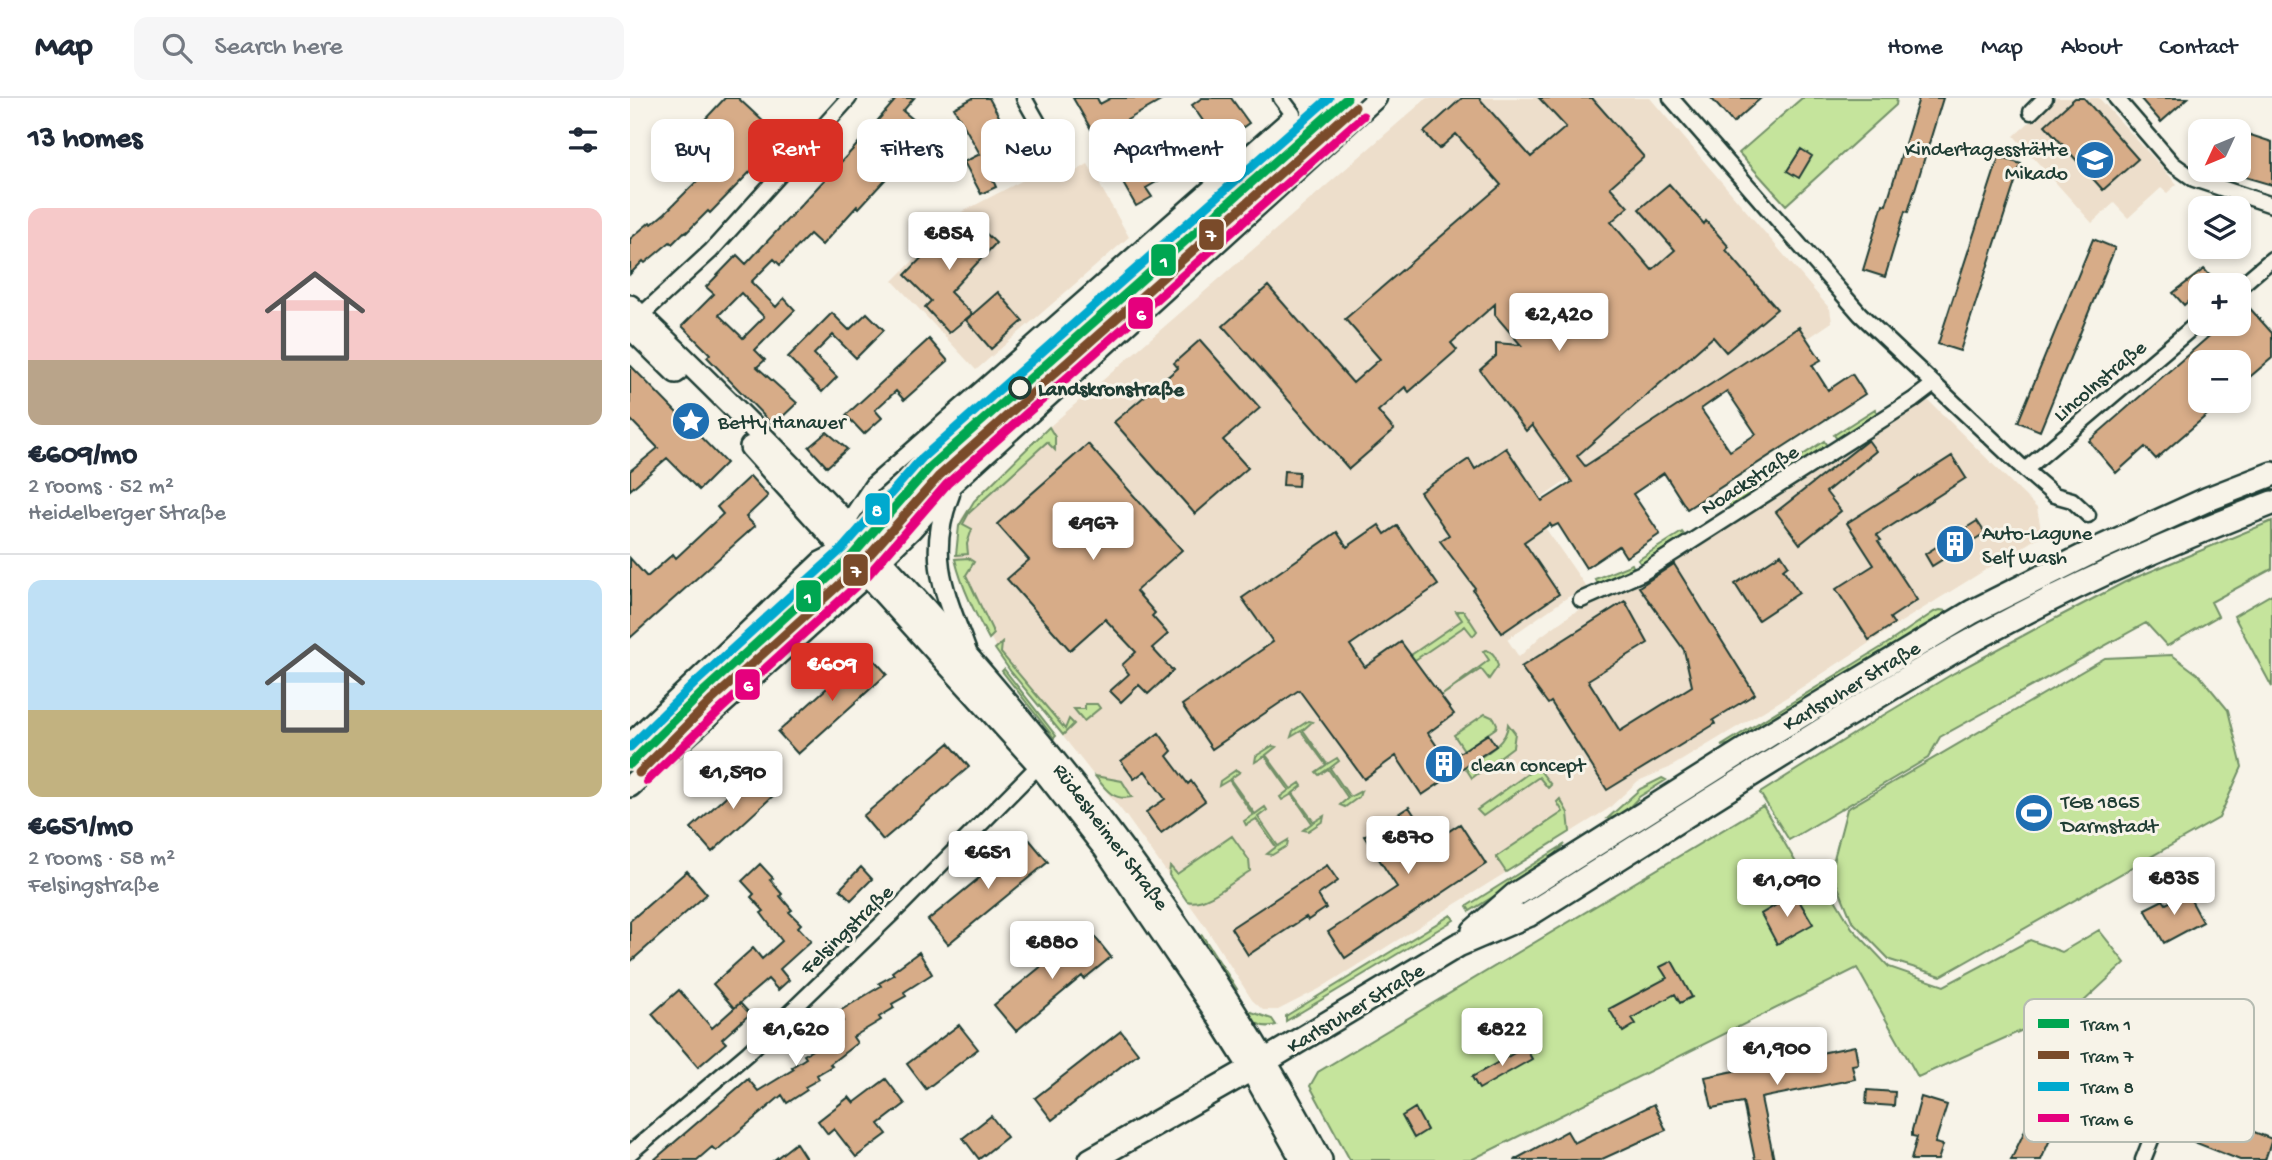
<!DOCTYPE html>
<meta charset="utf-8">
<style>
body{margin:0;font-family:"Gochi Hand",sans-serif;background:#f6f6f7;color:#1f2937;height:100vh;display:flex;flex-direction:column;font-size:26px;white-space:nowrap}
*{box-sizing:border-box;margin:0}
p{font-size:23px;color:#747a83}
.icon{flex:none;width:38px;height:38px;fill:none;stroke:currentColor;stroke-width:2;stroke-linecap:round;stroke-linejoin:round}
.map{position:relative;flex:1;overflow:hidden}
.drawer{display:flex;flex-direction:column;background:#fff;width:630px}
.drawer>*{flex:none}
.top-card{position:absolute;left:21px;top:21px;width:665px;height:63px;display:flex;gap:14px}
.needle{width:46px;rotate:226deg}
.fabs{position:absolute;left:1558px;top:21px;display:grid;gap:14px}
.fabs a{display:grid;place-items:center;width:63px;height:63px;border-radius:14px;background:#fff;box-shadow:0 4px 10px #0003;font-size:35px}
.price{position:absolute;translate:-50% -60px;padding:0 16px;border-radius:7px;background:#fff;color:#222;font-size:23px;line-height:46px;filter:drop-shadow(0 2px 4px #0008)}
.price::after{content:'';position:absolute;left:50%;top:42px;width:21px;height:16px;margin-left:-10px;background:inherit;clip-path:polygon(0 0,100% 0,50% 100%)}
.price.current{background:#d93025;color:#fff}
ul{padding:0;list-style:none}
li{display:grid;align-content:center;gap:14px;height:371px;padding:0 28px}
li+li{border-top:2px solid #e0e1e3}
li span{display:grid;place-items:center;height:217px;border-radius:14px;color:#555}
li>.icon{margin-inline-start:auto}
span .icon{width:126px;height:126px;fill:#fffc;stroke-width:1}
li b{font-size:30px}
h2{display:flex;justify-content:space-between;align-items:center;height:84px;padding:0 28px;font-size:30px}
.tag{padding:0 24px;border-radius:14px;background:#fff;box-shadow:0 4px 10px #0003;font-size:24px;line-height:63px}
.tag.current{background:#d93025;color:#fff}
header{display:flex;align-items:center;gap:42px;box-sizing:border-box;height:98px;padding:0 35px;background:#fff;border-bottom:2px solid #e0e1e3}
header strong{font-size:33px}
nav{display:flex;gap:38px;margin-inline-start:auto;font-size:24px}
.search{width:490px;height:63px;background:#f6f6f7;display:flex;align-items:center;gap:18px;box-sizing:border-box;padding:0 24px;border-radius:14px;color:#747a83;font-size:26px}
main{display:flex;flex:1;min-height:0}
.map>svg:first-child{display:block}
.built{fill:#eddecb}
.green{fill:#c5e49c;stroke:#729068;stroke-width:2}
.building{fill:#d7ac88;stroke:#1f3d34;stroke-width:2;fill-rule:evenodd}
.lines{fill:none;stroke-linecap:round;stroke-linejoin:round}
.minor-casing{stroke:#1f3d34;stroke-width:19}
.tertiary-casing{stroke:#1f3d34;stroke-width:23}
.secondary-casing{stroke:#1f3d34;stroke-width:26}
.primary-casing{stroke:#1f3d34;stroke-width:28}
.minor{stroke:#f7f3e8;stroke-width:14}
.tertiary{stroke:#f7f3e8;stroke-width:18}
.secondary{stroke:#f7f3e8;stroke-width:21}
.primary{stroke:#f7f3e8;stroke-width:23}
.tram-1-casing{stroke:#f7f3e8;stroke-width:14}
.tram-2-casing{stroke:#f7f3e8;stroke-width:14}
.tram-3-casing{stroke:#f7f3e8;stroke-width:14}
.tram-4-casing{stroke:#f7f3e8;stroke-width:14}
.tram-1{stroke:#00a651;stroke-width:9}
.tram-2{stroke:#7a4b2a;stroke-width:9}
.tram-3{stroke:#00a9ce;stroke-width:9}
.tram-4{stroke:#e5007d;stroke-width:9}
.stop-dot{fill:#f7f3e8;stroke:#1f3d34;stroke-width:3.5}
.labels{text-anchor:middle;stroke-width:6;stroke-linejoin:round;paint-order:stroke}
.poi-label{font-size:21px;fill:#1f3d34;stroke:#f7f3e8;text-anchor:start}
.street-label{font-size:21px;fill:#1f3d34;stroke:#f7f3e8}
.stop-label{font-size:21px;font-weight:bold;fill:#1f3d34;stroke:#f7f3e8;text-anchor:start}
.key{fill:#f7f3e8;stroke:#b6bcb2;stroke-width:2}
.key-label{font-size:19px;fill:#1f3d34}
.line-badge{stroke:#f7f3e8;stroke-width:2.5}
.badge-label{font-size:19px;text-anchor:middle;font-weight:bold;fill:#fff}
</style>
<header>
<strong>Map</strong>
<div class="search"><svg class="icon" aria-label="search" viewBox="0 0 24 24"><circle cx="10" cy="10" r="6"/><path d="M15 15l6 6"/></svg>Search here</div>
<nav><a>Home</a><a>Map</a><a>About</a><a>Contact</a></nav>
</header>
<main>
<section class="drawer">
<h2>13 homes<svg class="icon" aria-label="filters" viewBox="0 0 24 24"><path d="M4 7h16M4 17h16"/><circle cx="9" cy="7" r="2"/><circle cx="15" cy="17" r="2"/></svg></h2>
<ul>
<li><span style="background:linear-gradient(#f6c9c9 70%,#b9a48a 0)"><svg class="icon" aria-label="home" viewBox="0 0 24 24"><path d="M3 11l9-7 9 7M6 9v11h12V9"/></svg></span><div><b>€609/mo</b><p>2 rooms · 52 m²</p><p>Heidelberger Straße</p></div></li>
<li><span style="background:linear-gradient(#bfe0f5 60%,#c2b280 0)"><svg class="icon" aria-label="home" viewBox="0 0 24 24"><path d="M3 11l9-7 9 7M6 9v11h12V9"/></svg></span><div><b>€651/mo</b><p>2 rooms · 58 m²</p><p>Felsingstraße</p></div></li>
</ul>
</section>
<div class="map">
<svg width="1642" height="1062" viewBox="0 0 1642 1062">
<rect width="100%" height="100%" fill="#f7f3e8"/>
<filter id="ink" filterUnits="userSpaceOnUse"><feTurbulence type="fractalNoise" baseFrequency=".0143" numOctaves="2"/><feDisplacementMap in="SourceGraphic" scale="14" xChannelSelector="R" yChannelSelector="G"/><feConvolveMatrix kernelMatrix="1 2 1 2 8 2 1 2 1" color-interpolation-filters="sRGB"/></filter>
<g filter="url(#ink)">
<path class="built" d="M797 0H1020L1200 211 1202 224 1177 241 947 391 939 381 900 408 957 490 938 499 877 541 889 559 911 538 943 515 998 491 1292 304 1299 303 1407 410 1412 437 1271 524 1157 599 1039 670 1008 683 978 711 689 891 648 912H633L622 902 573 825 496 718 374 564 335 494 325 461 327 437 331 421 350 395 419 329Z
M1426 0H1469L1547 86 1537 95 1531 90 1498 120 1484 105 1462 125 1384 38Z
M458 66 499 139 346 272 263 183 332 114 422 67 431 82Z"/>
<path class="green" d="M1172 0H1267L1266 7 1156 107 1109 55Z
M1245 311 1247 315 1207 341 1204 337Z
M419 329 425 339V352L417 344 339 415 333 426 342 431 337 446 338 456 326 457 329 428 344 403Z
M1194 343 1197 348 1155 375 1152 371Z
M1141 377 1144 382 1101 409 1098 404Z
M1642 423V471L1581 504 1588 518 1537 548 1516 525 1310 639 1298 660 1159 742 1130 695 1252 618 1324 575 1409 529 1495 484Z
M1052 434 1055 438 1011 466 1008 462Z
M338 460 344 464 336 477 364 536 359 541C345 515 332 490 325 461Z
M1002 466 1004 471 968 485 965 481Z
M1642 496V589L1604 518Z
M1310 512 1323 514 1108 645 1091 648 1255 547 1304 514Z
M826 513H834L847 533 843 538 835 528 785 562 781 557 832 522Z
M372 545 371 555 435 631 439 621 444 626 433 637 381 574 365 551Z
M856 552C864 554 866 560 868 568L859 581 851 571 811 598 859 562 853 553Z
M1542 557 1570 578 1598 612 1612 669 1589 720 1311 878 1260 862 1222 823 1201 772 1217 711 1475 560Z
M374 571 426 638 424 640 372 573Z
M455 606H467L470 610 454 623 444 611H455Z
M855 616 864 620 867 626 866 630 834 652 824 637Z
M678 623 682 624 673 632 697 666 707 660 709 663 700 670 720 699 731 693 729 699 715 709 710 707 718 700 698 671 689 677 686 674 696 667 671 633 661 639 663 633Z
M878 626 885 635 883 649 842 680 835 669C851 658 877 647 878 626Z
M642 648 646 649 636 657 661 691 670 685 672 688 663 695 684 724 694 718 693 723 678 733 673 732 682 725 662 696 652 702 650 699 659 692 635 658 625 664 626 658Z
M902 666H905L921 687 918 690 909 679 853 718 847 712 903 672 900 668Z
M606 672 610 674 600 681 625 716 635 709 637 712 628 719 648 748 658 742 657 748 642 757 637 756 646 749 626 721 616 727 614 723 623 717 599 682 589 688 590 683Z
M465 678 492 683 502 699C483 703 476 692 465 678Z
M1032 680 1036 682 1009 699 990 719 978 720 1010 691Z
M930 701 938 715 940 734 876 774 866 759 933 714 927 704Z
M1133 708 1186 799 1200 793 1222 830 1259 869 1314 888 1400 842 1432 854 1469 832 1495 865 1451 906 1288 979 1227 870 841 1062H720L680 988 688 974Z
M602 738 619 762 620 773C605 782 574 809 557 803L539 777 540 768 547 776Z
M935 746 916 766 840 813 837 808Z
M821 817 824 822 656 923V918L659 916Z
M572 837 607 891 605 892 570 839Z
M613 911 642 921 646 927C630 932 622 923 613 911Z"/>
<path class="building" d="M95 0H108L152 41 80 115 78 113 56 135 54 134 42 146 40 144 15 165 13 163 0 176V141L20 124 22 126 35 115 67 83 39 51 64 29 66 31Z
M267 0H284L273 13 284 22 280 28 289 36 282 44 292 52 271 77 264 72 229 110 227 108 192 147 180 136 150 167 144 161 121 184 146 209 154 200 165 212 125 252 135 262 127 269 167 305 147 324 144 320 140 324 77 259 80 256 52 228 84 196 76 189 107 157 116 166 225 49ZM111 195 134 219 113 240 89 217Z
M343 0H359L371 22 356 30 378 72 362 80 366 89 351 96 334 64 350 56 324 10Z
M443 0H467L470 6 481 0H536L481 31 497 58 543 32 561 64 516 90 522 99 506 108 482 66 485 65 470 38 466 40Z
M572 0H601L619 25 589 46 562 7Z
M832 0H849L901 59 936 29 909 0H962L1014 59 980 89 998 109 981 124 1022 172 1045 152 1009 111 1039 86 1074 126 1076 123 1099 149 1096 152 1147 211 1096 254 1083 239 947 358 955 368 1169 229 1191 262 1182 267 1198 292 1222 276 1235 296 1057 411 1034 375 1003 396 1030 436 996 459 989 448 956 470 928 426 922 429 920 426 894 444 929 496 872 535 843 492 845 490 810 443 819 437 790 394 839 361 845 371 876 350 912 403 942 384 902 327 896 333 850 272 866 258V245L891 247 865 217V206L821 245 827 252 779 294 775 289 748 313 764 332 719 371 593 228 638 188 723 285 750 261 715 221 871 87 826 36 809 51 794 34ZM1097 293 1126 336 1100 353 1071 311Z
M1081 0H1131L1103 25Z
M1289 0H1313L1278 114 1275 113 1255 179 1233 172 1253 106 1256 107Z
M1445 0H1454L1508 61 1473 92 1415 27Z
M1510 0H1558L1531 24Z
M1608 33 1642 44V87L1608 77Z
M1171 51 1182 58 1169 80 1157 73Z
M1369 59 1391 66 1330 253 1308 246Z
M325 125 336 136 346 126 366 145 320 194 342 216 319 235 295 209 301 203 275 177Z
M1463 141 1485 150 1410 333 1388 324Z
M1574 171 1588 187H1570V193L1554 207 1543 195Z
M368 194 393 223 361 251 336 222Z
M1616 206 1642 235V260L1608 289V264H1570V303H1593L1526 361 1515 349 1486 375 1459 343 1593 226H1608V212Z
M202 215 219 232 237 215 254 232 226 260 203 237 184 256 207 279 192 294 158 259Z
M299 241 318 263 274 302 266 293 245 312 252 320 234 336 216 317Z
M570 242 630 310 593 342 618 370 565 416 484 324 548 270 544 265Z
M0 267 96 365 69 392 37 360 0 392V373L28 350 0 321Z
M197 334 217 351 197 369 179 349Z
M1238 342 1246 353 1196 394 1211 413 1170 446 1146 414Z
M458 346 552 452 506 493 525 515 522 518 538 536 522 550 543 573 518 596 509 587 491 604 480 593 499 576 492 567 506 554 475 521 440 552 377 481 399 462 367 426Z
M1322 358 1336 380 1247 437 1251 442 1248 443 1287 502 1260 520 1264 526 1239 542 1206 491 1244 467 1217 425Z
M654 373 669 374 668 388 653 387Z
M120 378 138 398 116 419 125 428 0 540V460L17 479 43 456 46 460 93 416 87 409Z
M1347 423 1355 435 1302 468 1295 456Z
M749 427 755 436 767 428 808 487 720 547 735 569 771 544 824 616 798 635 817 663 858 636 866 648 792 697 766 658 734 681 669 592 582 651 552 607 643 544 612 500 707 434 717 449Z
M1151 456 1158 467 1153 471 1169 495 1128 522 1105 486Z
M1044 466 1125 596 1083 622 1085 626 977 692 921 604 918 606 891 569 995 503 1018 545 958 582 990 633 1062 588 1054 552 1009 489Z
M237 554 257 576 168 656 148 634Z
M529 635 542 653 537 658 558 686 561 683 575 703 531 735 516 714 535 701 515 673 504 681 491 663Z
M319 645 339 669 253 742 233 718Z
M124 673 145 696 82 754 61 730Z
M779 709 802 744 830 726 856 766 715 860 698 834 767 789 734 738Z
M398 740 418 764 318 846 298 822Z
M130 766 143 780 140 782 152 796 150 798 162 812 159 814 171 826 168 829 181 843 150 871 159 882 148 892 138 881 104 910 83 886 123 850 132 861 152 843 131 815 134 813 121 799 124 796 112 783Z
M697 767 708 783 688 797 696 810 678 822 676 819 618 857 601 830Z
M231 769 242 781 221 802 210 791Z
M57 773 77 796 0 864V823Z
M1557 795 1573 824 1534 845 1515 811 1533 802 1536 806Z
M1165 796 1183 826 1147 846 1131 816Z
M460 833 481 859 454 881 452 878 386 933 364 907 430 853 433 856Z
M289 854 302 876 274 894 276 898 262 906 264 910 249 919 251 922 223 939 227 945 200 966 202 968 187 977 189 981 175 989 177 992 157 1005 152 997 86 1053 82 1049 67 1062H24L118 981 128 993 164 971 162 969 176 960 174 957 189 948 187 945 202 936 199 933 213 923 208 914 251 888 249 885 264 877 262 874Z
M1042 863 1062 899 1050 905 1045 896 1002 920 1006 926 993 934 979 911 1037 880 1030 869Z
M49 892 82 930 110 905 120 916 92 941 96 945 68 969 22 916Z
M329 927 348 951 296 991 277 966Z
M491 933 508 955 422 1022 405 1000Z
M1225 948 1228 966 1222 967 1225 981 1131 1000 1144 1062H1125L1113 1004 1082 1010 1075 979Z
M895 949 902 961 849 991 842 979Z
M1451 955 1476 967 1458 1005 1440 996 1411 1062H1381L1417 985 1434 993Z
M256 981 275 1006 249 1026 257 1036 226 1059 204 1031 198 1036 188 1023 219 999 224 1005Z
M1237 992 1265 994 1264 1008 1236 1006Z
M1291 999 1317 1007 1305 1045 1313 1047 1308 1062H1281L1287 1039 1282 1038V1032Z
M1024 1006 1036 1032 970 1062H884L937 1033 944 1045Z
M785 1010 797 1032 784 1040 772 1018Z
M361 1018 377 1039 349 1061 333 1040Z
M1594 1022 1642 1041 1635 1062H1610L1564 1044 1571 1025 1590 1033Z
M166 1045 177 1062H144Z"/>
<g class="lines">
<g class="minor-casing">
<path id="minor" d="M394 0 433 69
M1041 0 1230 216 1395 372 1424 397 1442 402 1458 417
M1486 0 1543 66 1564 81 1642 107
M1401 14 1415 0
M1608 190 1642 161
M6 222 81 153 219 0
M1395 372 1570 223
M212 432 242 387 663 16 651 0
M951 502 1012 475 1283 302 1304 286
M0 1055 118 955 271 807 415 661
M1513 1062 1556 953"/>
</g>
<g class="tertiary-casing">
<path id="tertiary" d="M320 396C295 460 316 497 338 557
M234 444 258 431 305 397
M242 471 282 432 323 386 747 0"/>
</g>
<g class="secondary-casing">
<path id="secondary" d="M0 208C266 465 517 733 691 1062
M0 229 46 274
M121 349 409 667 475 751 582 909 621 971 672 1062
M0 647 191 465 229 446
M0 688 237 476"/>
</g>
<g class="primary-casing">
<path id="primary" d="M844 833 885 797 1140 636 1342 514 1466 452 1578 401 1642 376
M461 1062 635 963 828 847 898 817C1031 734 1163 648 1298 568 1407 503 1524 450 1642 405"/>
</g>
<use href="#minor" class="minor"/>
<use href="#tertiary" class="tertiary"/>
<use href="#secondary" class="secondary"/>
<use href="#primary" class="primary"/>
<g class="tram-1-casing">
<path id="tram-1" d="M0 666 74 593 221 459 300 369 717 0"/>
</g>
<g class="tram-2-casing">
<path id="tram-2" d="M9 675 82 602 230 468 309 378 725 9"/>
</g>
<g class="tram-3-casing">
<path id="tram-3" d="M0 649 66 584 212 451 292 360 699 0"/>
</g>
<g class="tram-4-casing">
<path id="tram-4" d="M17 683 91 611 238 477 317 386 733 18"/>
</g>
<use href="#tram-1" class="tram-1"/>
<use href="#tram-2" class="tram-2"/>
<use href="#tram-3" class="tram-3"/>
<use href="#tram-4" class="tram-4"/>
</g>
</g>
<defs>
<g id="school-disc" transform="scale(2.0125)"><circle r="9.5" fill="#1f6fb2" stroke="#f7f3e8"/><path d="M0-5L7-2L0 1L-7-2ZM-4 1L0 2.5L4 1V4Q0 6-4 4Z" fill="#fff"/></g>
<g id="sight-disc" transform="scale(2.0125)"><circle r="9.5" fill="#1f6fb2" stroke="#f7f3e8"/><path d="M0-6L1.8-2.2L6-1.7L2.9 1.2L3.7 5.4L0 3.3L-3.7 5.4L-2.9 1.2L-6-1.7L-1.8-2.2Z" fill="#fff"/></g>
<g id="building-disc" transform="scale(2.0125)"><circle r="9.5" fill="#1f6fb2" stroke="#f7f3e8"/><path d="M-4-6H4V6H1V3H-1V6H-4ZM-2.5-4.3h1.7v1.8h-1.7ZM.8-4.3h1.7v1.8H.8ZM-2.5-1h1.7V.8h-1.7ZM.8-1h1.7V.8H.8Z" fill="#fff"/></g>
<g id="stadium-disc" transform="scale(2.0125)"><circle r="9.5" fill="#1f6fb2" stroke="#f7f3e8"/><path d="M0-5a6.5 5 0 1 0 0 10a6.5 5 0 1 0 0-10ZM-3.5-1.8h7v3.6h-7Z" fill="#fff"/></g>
</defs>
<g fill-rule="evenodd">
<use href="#school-disc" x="1465" y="62"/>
<use href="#sight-disc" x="61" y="323"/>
<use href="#building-disc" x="1325" y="446"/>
<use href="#building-disc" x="814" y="666"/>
<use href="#stadium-disc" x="1404" y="715"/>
</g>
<circle class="stop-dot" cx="390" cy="290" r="10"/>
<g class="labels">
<g class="poi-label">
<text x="1438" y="57" text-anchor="end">Kindertagesstätte<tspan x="1438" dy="24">Mikado</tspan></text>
<text x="88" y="330">Betty Hanauer</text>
<text x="1352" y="441">Auto-Lagune<tspan x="1352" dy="24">Self Wash</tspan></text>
<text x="841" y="673">clean concept</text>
<text x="1431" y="710">TGB 1865<tspan x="1431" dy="24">Darmstadt</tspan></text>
</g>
<g class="street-label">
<text transform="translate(1469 282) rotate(-40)" y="7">Lincolnstraße</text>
<text transform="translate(1119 381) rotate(-33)" y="7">Noackstraße</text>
<text transform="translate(1221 587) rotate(-31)" y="7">Karlsruher Straße</text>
<text transform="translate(482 738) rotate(53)" y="7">Rüdesheimer Straße</text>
<text transform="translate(216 831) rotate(-44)" y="7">Felsingstraße</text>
<text transform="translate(725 909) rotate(-31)" y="7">Karlsruher Straße</text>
</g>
<g class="stop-label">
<text x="408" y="297">Landskronstraße</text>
</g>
</g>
<rect x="1394" y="901" width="230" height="143" rx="10" class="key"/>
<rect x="1408" y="921" width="31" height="9" fill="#00a651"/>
<rect x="1408" y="953" width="31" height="8" fill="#7a4b2a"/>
<rect x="1408" y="984" width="31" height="9" fill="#00a9ce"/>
<rect x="1408" y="1016" width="31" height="8" fill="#e5007d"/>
<g class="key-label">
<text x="1451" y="932">Tram 1</text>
<text x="1451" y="964">Tram 7</text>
<text x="1451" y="995">Tram 8</text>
<text x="1451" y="1027">Tram 6</text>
</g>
<g class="line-badge">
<rect x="568" y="120" width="27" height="33" rx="7" fill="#7a4b2a"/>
<rect x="520" y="145" width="27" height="34" rx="7" fill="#00a651"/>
<rect x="497" y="198" width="27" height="34" rx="7" fill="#e5007d"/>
<rect x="234" y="394" width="27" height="34" rx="7" fill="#00a9ce"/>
<rect x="212" y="455" width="27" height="34" rx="7" fill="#7a4b2a"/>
<rect x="165" y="481" width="27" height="34" rx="7" fill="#00a651"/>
<rect x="104" y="570" width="27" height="33" rx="7" fill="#e5007d"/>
</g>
<g class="badge-label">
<text x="581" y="143">7</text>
<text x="534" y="169">1</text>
<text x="511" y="222">6</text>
<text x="247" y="418">8</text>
<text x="226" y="479">7</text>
<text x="178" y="505">1</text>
<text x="118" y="593">6</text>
</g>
</svg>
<div class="fabs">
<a><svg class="needle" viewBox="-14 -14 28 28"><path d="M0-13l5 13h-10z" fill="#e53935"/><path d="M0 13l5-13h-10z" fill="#747a83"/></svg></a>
<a><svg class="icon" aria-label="layers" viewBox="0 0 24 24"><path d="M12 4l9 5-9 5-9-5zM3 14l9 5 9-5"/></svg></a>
<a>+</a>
<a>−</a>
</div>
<b class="price" style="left:319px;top:174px">€854</b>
<b class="price" style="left:929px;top:255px">€2,420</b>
<b class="price" style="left:463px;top:464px">€967</b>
<b class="price current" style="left:202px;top:605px">€609</b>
<b class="price" style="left:103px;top:713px">€1,590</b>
<b class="price" style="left:778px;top:778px">€870</b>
<b class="price" style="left:358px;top:793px">€651</b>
<b class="price" style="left:1544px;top:819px">€835</b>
<b class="price" style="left:1157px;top:821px">€1,090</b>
<b class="price" style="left:422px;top:883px">€880</b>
<b class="price" style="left:166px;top:970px">€1,620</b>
<b class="price" style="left:872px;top:970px">€822</b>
<b class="price" style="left:1147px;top:989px">€1,900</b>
<div class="top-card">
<a class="tag">Buy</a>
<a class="tag current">Rent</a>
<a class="tag">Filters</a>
<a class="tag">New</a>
<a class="tag">Apartment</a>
</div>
</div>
</main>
